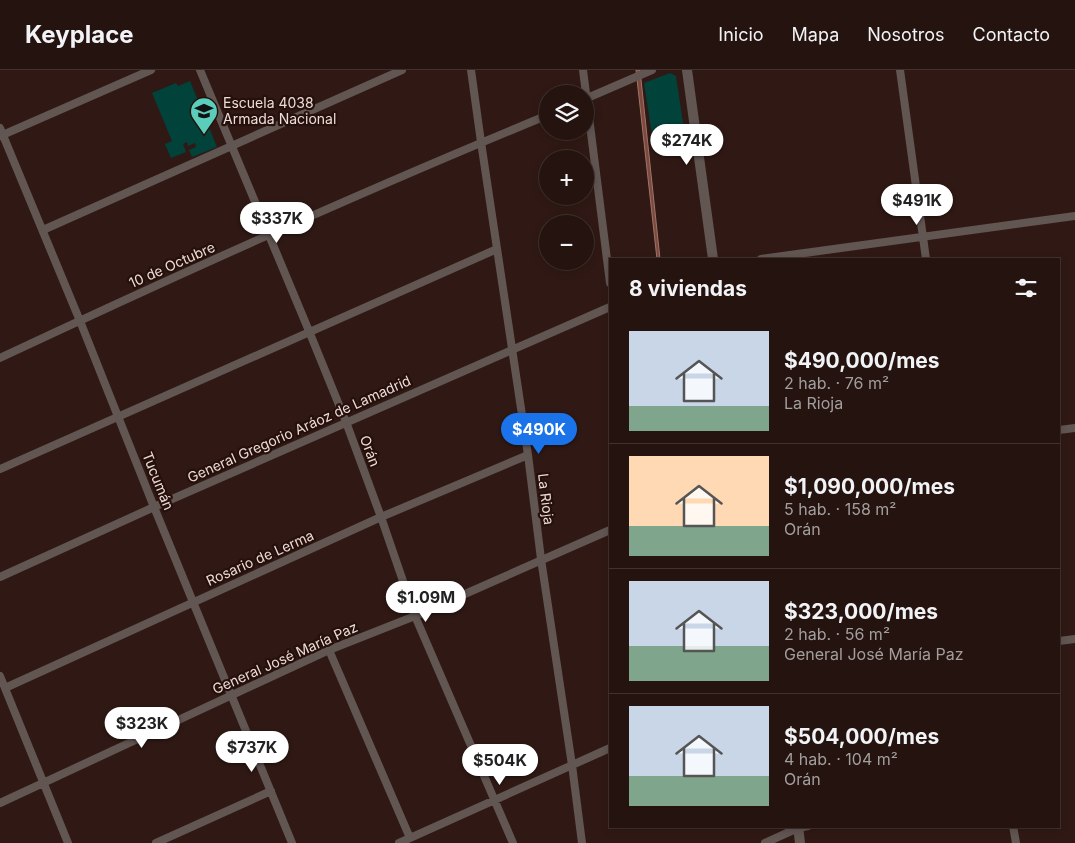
<!DOCTYPE html>
<html lang="es">
<meta charset="utf-8">
<style>
body{margin:0;font-family:Inter,sans-serif;background:#2c1c18;color:#f1f3f6;height:100vh;display:flex;flex-direction:column;font-size:19px;white-space:nowrap}
*{box-sizing:border-box;margin:0}
p{font-size:16px;color:#a39e9e}
.icon{flex:none;width:28px;height:28px;fill:none;stroke:currentColor;stroke-width:2;stroke-linecap:round;stroke-linejoin:round}
.map{position:relative;flex:1;overflow:hidden}
.panel{position:absolute;left:609px;top:188px;width:451px;height:570px;display:flex;flex-direction:column;background:#24130f;border-radius:0px;box-shadow:0 2px 8px #0003,0 0 0 1px #41322f}
.panel>*{flex:none}
.tools{position:absolute;left:539px;top:15px;display:grid;gap:10px}
.tools a{display:grid;place-items:center;width:55px;height:55px;border-radius:50%;background:#24130f;box-shadow:0 2px 8px #0003,0 0 0 1px #41322f;font-size:25px}
.price{position:absolute;translate:-50% -42px;padding:0 11px;border-radius:18px;background:#fff;color:#222;font-size:16px;line-height:32px;filter:drop-shadow(0 1px 2px #0008)}
.price::after{content:'';position:absolute;left:50%;top:30px;width:15px;height:11px;margin-left:-8px;background:inherit;clip-path:polygon(0 0,100% 0,50% 100%)}
.price.current{background:#1a73e8;color:#fff}
ul{padding:0;list-style:none}
li{display:flex;align-items:center;gap:15px;height:125px;padding:0 20px}
li+li{border-top:1px solid #41322f}
li span{display:grid;place-items:center;flex:none;width:140px;height:100px;border-radius:0px;color:#555}
li>.icon{margin-inline-start:auto}
span .icon{width:60px;height:60px;fill:#fffc;stroke-width:1}
li b{font-size:21px}
h2{display:flex;justify-content:space-between;align-items:center;height:60px;padding:0 20px;font-size:21px}
header{display:flex;align-items:center;gap:30px;box-sizing:border-box;height:70px;padding:0 25px;background:#24130f;border-bottom:1px solid #41322f}
header strong{font-size:24px}
nav{display:flex;gap:28px;margin-inline-start:auto;font-size:18px}
.map>svg:first-child{display:block}
.water{fill:#7e493d;stroke:#9f756c}
.building{fill:#01423a}
.lines{fill:none;stroke-linecap:round;stroke-linejoin:round}
.minor{stroke:#625653;stroke-width:8}
.tertiary{stroke:#625653;stroke-width:10}
.labels{text-anchor:middle;stroke-width:4.5;stroke-linejoin:round;paint-order:stroke}
.poi-label{font-size:14px;fill:#eddcd8;stroke:#26100b;text-anchor:start}
.street-label{font-size:14px;fill:#eddcd8;stroke:#26100b}
</style>
<header>
<strong>Keyplace</strong>
<nav><a>Inicio</a><a>Mapa</a><a>Nosotros</a><a>Contacto</a></nav>
</header>
<div class="map">
<svg width="1075" height="773" viewBox="0 0 1075 773">
<rect width="100%" height="100%" fill="#301914"/>
<path class="water" d="M636 0H640L660 189H657Z"/>
<path class="building" d="M670 3 676 6 684 60 652 65 644 13Z
M190 11 217 77 192 87 189 80 196 77 195 73 188 76 187 72 183 74 186 82 171 88 165 74 172 71 152 23 176 13 178 16Z"/>
<g class="lines">
<path class="minor" d="M200 0 309 261 346 352 381 447 415 546 513 773
M471 0 481 72 528 385 541 489 572 695 582 773
M583 0 610 213
M900 0 926 189
M585 29 652 0
M0 58 80 251 154 437 292 773
M0 66 151 0
M43 160 402 0
M761 189 1075 146
M0 288C181 203 363 121 548 45
M1059 360 1075 358
M0 399 497 179
M0 507 154 437 610 237
M1059 571 1075 569
M329 580 410 768
M0 606 68 773
M5 618 381 447 528 385
M0 733 329 580 415 546 610 460
M1013 756 1016 773
M156 773 271 721
M399 773 610 678
M765 773 798 758 808 756"/>
<path class="tertiary" d="M687 0 713 189
M798 756 800 773"/>
</g>
<defs>
<g id="school-pin" transform="scale(1.4375)"><path d="M0 17L-7.5 6A9.5 9.5 0 1 1 7.5 6Z" fill="#5bcebb" stroke="#26100b"/><path d="M0-5L7-2L0 1L-7-2ZM-4 1L0 2.5L4 1V4Q0 6-4 4Z" fill="#111"/></g>
</defs>
<g fill-rule="evenodd">
<use href="#school-pin" x="204" y="41"/>
</g>
<g class="labels">
<g class="poi-label">
<text x="223" y="38">Escuela 4038<tspan x="223" dy="16">Armada Nacional</tspan></text>
</g>
<g class="street-label">
<text transform="translate(172 195) rotate(-24)" y="5">10 de Octubre</text>
<text transform="translate(299 359) rotate(-24)" y="5">General Gregorio Aráoz de Lamadrid</text>
<text transform="translate(370 381) rotate(69)" y="5">Orán</text>
<text transform="translate(158 411) rotate(68)" y="5">Tucumán</text>
<text transform="translate(546 429) rotate(83)" y="5">La Rioja</text>
<text transform="translate(260 488) rotate(-24)" y="5">Rosario de Lerma</text>
<text transform="translate(285 588) rotate(-24)" y="5">General José María Paz</text>
</g>
</g>
</svg>
<div class="tools">
<a><svg class="icon" aria-label="layers" viewBox="0 0 24 24"><path d="M12 4l9 5-9 5-9-5zM3 14l9 5 9-5"/></svg></a>
<a>+</a>
<a>−</a>
</div>
<b class="price" style="left:687px;top:96px">$274K</b>
<b class="price" style="left:917px;top:156px">$491K</b>
<b class="price" style="left:277px;top:174px">$337K</b>
<b class="price current" style="left:539px;top:385px">$490K</b>
<b class="price" style="left:426px;top:553px">$1.09M</b>
<b class="price" style="left:142px;top:679px">$323K</b>
<b class="price" style="left:252px;top:703px">$737K</b>
<b class="price" style="left:500px;top:716px">$504K</b>
<section class="panel">
<h2>8 viviendas<svg class="icon" aria-label="filters" viewBox="0 0 24 24"><path d="M4 7h16M4 17h16"/><circle cx="9" cy="7" r="2"/><circle cx="15" cy="17" r="2"/></svg></h2>
<ul>
<li><span style="background:linear-gradient(#c9d6e8 75%,#7fa58c 0)"><svg class="icon" aria-label="home" viewBox="0 0 24 24"><path d="M3 11l9-7 9 7M6 9v11h12V9"/></svg></span><div><b>$490,000/mes</b><p>2 hab. · 76 m²</p><p>La Rioja</p></div></li>
<li><span style="background:linear-gradient(#ffd9b3 70%,#7fa58c 0)"><svg class="icon" aria-label="home" viewBox="0 0 24 24"><path d="M3 11l9-7 9 7M6 9v11h12V9"/></svg></span><div><b>$1,090,000/mes</b><p>5 hab. · 158 m²</p><p>Orán</p></div></li>
<li><span style="background:linear-gradient(#c9d6e8 65%,#7fa58c 0)"><svg class="icon" aria-label="home" viewBox="0 0 24 24"><path d="M3 11l9-7 9 7M6 9v11h12V9"/></svg></span><div><b>$323,000/mes</b><p>2 hab. · 56 m²</p><p>General José María Paz</p></div></li>
<li><span style="background:linear-gradient(#c9d6e8 70%,#7fa58c 0)"><svg class="icon" aria-label="home" viewBox="0 0 24 24"><path d="M3 11l9-7 9 7M6 9v11h12V9"/></svg></span><div><b>$504,000/mes</b><p>4 hab. · 104 m²</p><p>Orán</p></div></li>
</ul>
</section>
</div>
